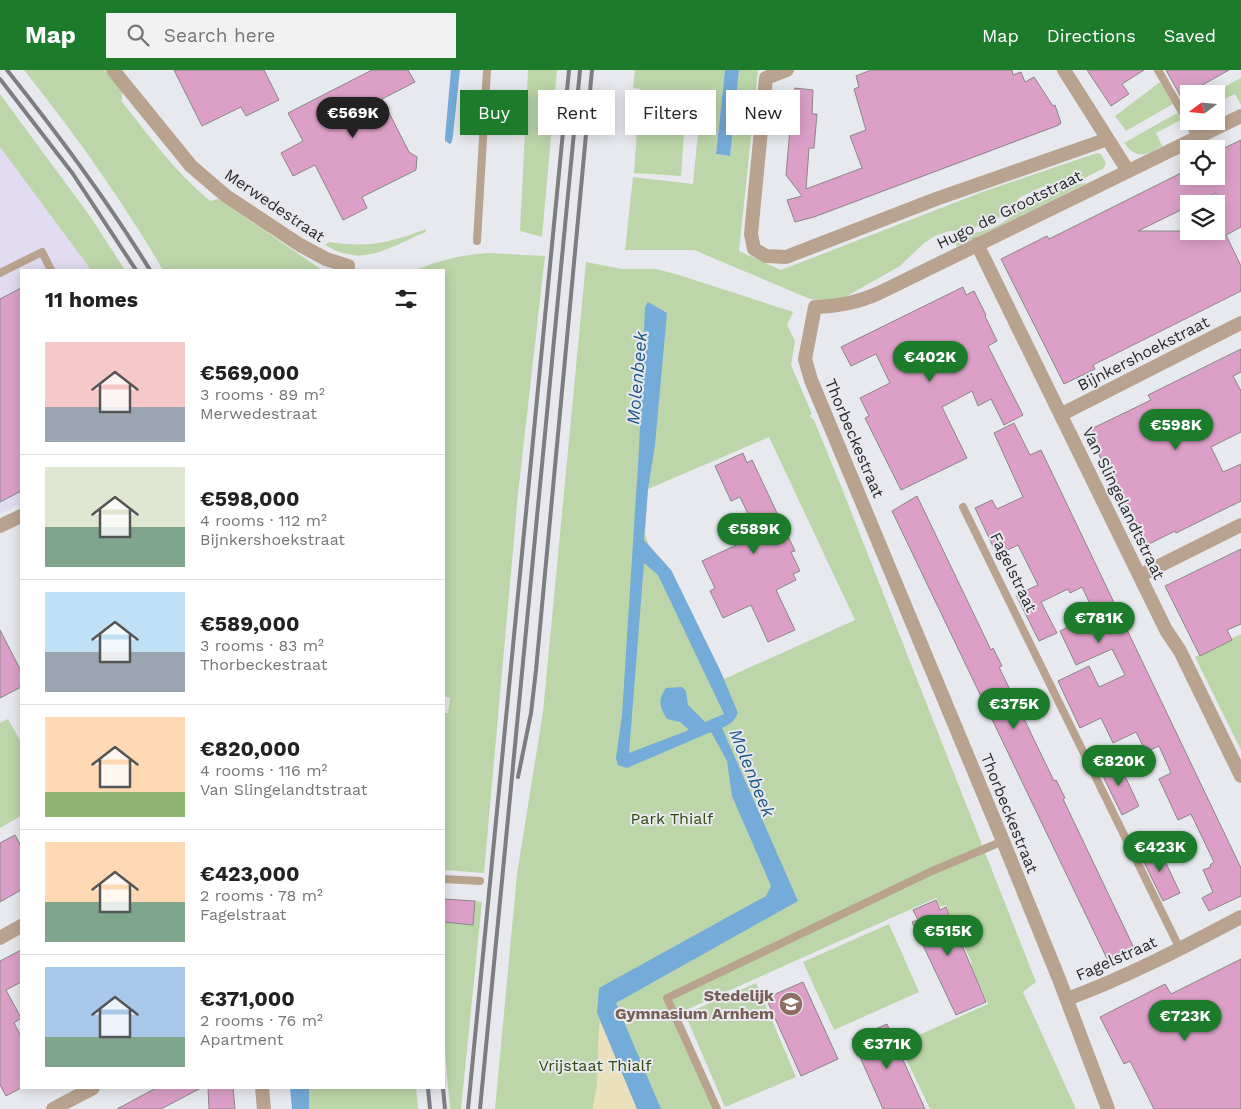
<!DOCTYPE html>
<meta charset="utf-8">
<style>
body{margin:0;font-family:"Work Sans",sans-serif;background:#f2f2f2;color:#222;height:100vh;display:flex;flex-direction:column;font-size:19px;white-space:nowrap}
*{box-sizing:border-box;margin:0}
p{font-size:16px;color:#767676}
.icon{flex:none;width:28px;height:28px;fill:none;stroke:currentColor;stroke-width:2;stroke-linecap:round;stroke-linejoin:round}
.map{position:relative;flex:1;overflow:hidden}
.sheet{position:absolute;left:20px;top:199px;width:425px;height:820px;display:flex;flex-direction:column;background:#fff;border-radius:0px;box-shadow:0 2px 12px #0003}
.sheet>*{flex:none}
.top-card{position:absolute;left:460px;top:20px;width:475px;height:45px;display:flex;gap:10px}
.needle{width:32px;rotate:254deg}
.buttons{position:absolute;left:1180px;top:15px;display:grid;gap:10px}
.buttons a{display:grid;place-items:center;width:45px;height:45px;border-radius:0px;background:#fff;box-shadow:0 2px 12px #0003;font-size:25px}
.price{position:absolute;translate:-50% -42px;padding:0 11px;border-radius:18px;background:#1d7b2c;color:#fff;font-size:16px;line-height:32px;filter:drop-shadow(0 1px 2px #0008)}
.price::after{content:'';position:absolute;left:50%;top:30px;width:15px;height:11px;margin-left:-8px;background:inherit;clip-path:polygon(0 0,100% 0,50% 100%)}
.price.current{background:#222;color:#fff}
ul{padding:0;list-style:none}
li{display:flex;align-items:center;gap:15px;height:125px;padding:0 25px}
li+li{border-top:1px solid #e0e0e0}
li span{display:grid;place-items:center;flex:none;width:140px;height:100px;border-radius:0px;color:#555}
li>.icon{margin-inline-start:auto}
span .icon{width:60px;height:60px;fill:#fffc;stroke-width:1}
li b{font-size:21px}
h2{display:flex;justify-content:space-between;align-items:center;height:60px;padding:0 25px;font-size:21px}
.tag{padding:0 18px;border-radius:0px;background:#fff;box-shadow:0 2px 12px #0003;font-size:18px;line-height:45px}
.tag.current{background:#1d7b2c;color:#fff}
header{display:flex;align-items:center;gap:30px;box-sizing:border-box;height:70px;padding:0 25px;background:#1d7b2c;color:#fff}
header strong{font-size:24px}
nav{display:flex;gap:28px;margin-inline-start:auto;font-size:18px}
.search{width:350px;height:45px;background:#f2f2f2;display:flex;align-items:center;gap:12px;box-sizing:border-box;padding:0 18px;border-radius:0px;color:#767676;font-size:19px}
.map>svg:first-child{display:block}
.industrial{fill:#e2dcf2}
.green{fill:#bcd6a9;fill-rule:evenodd}
.sand{fill:#eae0bb}
.water{fill:#75abd9;fill-rule:evenodd}
.building{fill:#dca0c8;stroke:#8a8688;fill-rule:evenodd}
.lines{fill:none;stroke-linecap:round;stroke-linejoin:round}
.service{stroke:#baa38e;stroke-width:8}
.minor{stroke:#baa38e;stroke-width:14}
.rail{stroke:#7e7e82;stroke-width:4}
.labels{text-anchor:middle;stroke-width:4;stroke-linejoin:round;paint-order:stroke}
.street-label{font-size:16px;fill:#2b2b2d;stroke:#e8e9ee}
.park-label{font-size:16px;fill:#2c490b;stroke:#e8e9ee}
.education-label{font-size:16px;font-weight:bold;fill:#785e54;stroke:#e8e9ee;text-anchor:end}
.water-label{font-size:18px;font-style:italic;fill:#1d5884;stroke:#e8e9ee}
</style>
<header>
<strong>Map</strong>
<div class="search"><svg class="icon" aria-label="search" viewBox="0 0 24 24"><circle cx="10" cy="10" r="6"/><path d="M15 15l6 6"/></svg>Search here</div>
<nav><a>Map</a><a>Directions</a><a>Saved</a></nav>
</header>
<div class="map">
<svg width="1241" height="1039" viewBox="0 0 1241 1039">
<rect width="100%" height="100%" fill="#e8e9ee"/>
<path class="industrial" d="M0 77 91 200H21V433L0 444Z"/>
<path class="green" d="M24 0H104L122 21V32C150 67 175 102 210 131L218 129 322 200H163C122 130 75 64 24 0Z
M528 0H557L542 167 520 161Z
M635 0H725L716 84 729 86 739 0H758L739 181 781 200 985 121 1097 83 1101 84 1106 93 1104 98 1085 108 1042 117 1031 122 1019 128 1004 145 987 153 967 160 949 161 935 166 924 173 900 196 840 230 835 231 810 229 694 180H625L633 107 693 114 702 22H687L681 106 634 103 640 19 633 18Z
M1241 8V35L1235 24 1216 33V24H1211Z
M1160 12 1173 34 1126 61 1115 46Z
M0 24 92 149 125 200H91L0 77Z
M1177 43 1181 50 1156 63 1162 76C1146 85 1137 90 1124 73Z
M1087 113 957 177 952 166 953 165C972 164 992 161 1008 149 1016 142 1021 132 1030 127 1047 118 1068 116 1087 113Z
M426 159V162C390 176 364 199 325 175L329 172C369 178 389 173 426 159Z
M489 183 545 186 518 424 484 803 444 800V643H448L450 628 444 626V200H415C441 190 461 185 489 183Z
M586 192 622 199H656L679 205 793 242 787 255 795 271 791 295 812 344 809 346 814 350 841 416 1036 912 1023 922 1076 1039H930L899 974 988 934 970 894 972 893 946 835 940 837 936 828 679 943 682 956 717 1039H495L517 804 543 642ZM769 367 855 550 724 609 671 500 649 476 645 464 648 419Z
M1241 564V680L1195 587Z
M8 649 21 672V746L0 758V653Z
M475 831 482 832 461 1039H450L444 969V852L473 855Z
M889 854 919 922 834 960 803 892Z
M756 913 796 1007 725 1037 685 944Z
M309 1018H416L418 1039H309Z"/>
<path class="sand" d="M600 949 637 1039H593C593 1029 597 1021 597 1012 599 991 597 970 600 949Z"/>
<path class="water" d="M451 0H460L453 65 452 72 450 74 445 71V67Z
M725 0H739L730 86 716 84Z
M648 232 667 243 655 375 648 419 644 470 671 500 675 508 720 600 738 643C734 652 730 654 722 658L798 831 616 933 661 1039H637L597 943 599 918 766 826 771 816 732 726 727 691 711 662 627 698 618 695 616 688 622 645 639 379 645 237ZM644 493 658 505 724 644 705 652 688 635 686 621 682 617 666 618C657 631 660 637 667 649L680 652 689 660 629 683Z
M290 1018H309V1039H292Z"/>
<path class="building" d="M174 0H264L279 30 246 46 241 37 202 56Z
M372 0H408L415 12 382 29 409 82 417 87 416 100 362 127 367 138 343 150 315 95 293 106 281 83 303 71 288 43Z
M871 0H1012L1013 5 1021 2 1025 12 1034 7 1053 36 1055 35 1061 53 1059 55 814 147 795 152 787 130 802 126 786 105 793 24H794L795 18 813 20 812 44H817L814 78H809L806 119 862 98 850 66 866 60 854 19 859 17 856 6Z
M1087 0H1144L1122 14 1129 24 1111 36Z
M1166 0H1229L1181 27Z
M1241 70V157L1226 165 1241 196V221L1093 295 1095 299 1064 314 1001 189 1047 166 1049 169 1189 99V106H1216V82ZM1216 123V161H1138L1189 136V134H1194Z
M963 217 966 225 974 221 986 245 985 246 997 271 988 276 1023 345 1004 355 991 329 978 336 972 321 942 337 967 388 901 420 865 348 869 346 860 328 890 313 876 284 851 296 841 277Z
M21 218V421L0 432V229Z
M1241 279V302L1233 306 1241 321V362L1211 377 1223 402 1241 394V431L1176 463 1175 461 1145 476 1087 361 1151 330 1148 325Z
M1014 353 1030 385 1041 380 1241 798V826L1209 841 1202 828 1213 822 1203 800 1211 797 1210 795 1214 792 1191 744 1178 750 1159 709 1171 703 1159 676 1146 682 1136 662 1113 673 1101 648 1080 658 1058 611 1089 596 1099 617 1125 605 1112 579 1076 595 1060 561 1095 544 1082 517 1070 523 1068 519 1041 532 1057 563 1039 571 1016 525 1038 515 1018 475 997 485 975 438 992 430 997 439 1023 427 994 363Z
M743 383 747 393 752 390 795 481 791 482 800 501 793 504 796 510 776 520 795 560 768 572 751 535 723 548 710 521 715 518 702 491 758 465 740 427 731 431 715 396Z
M917 426 991 580 993 578 1002 596 999 597 1054 711 1056 710 1065 728 1063 729 1135 880 1109 893 892 441Z
M1241 479V554L1227 560 1232 570 1200 586 1165 516Z
M0 560 21 601V617L0 628Z
M1117 689 1139 736 1122 745 1099 698Z
M15 765 21 776V820L0 832V773Z
M1158 776 1180 823 1163 831 1140 784Z
M444 829 475 831 473 855 444 852Z
M936 830 940 840 946 837 986 932 956 945 912 852 918 850 913 840Z
M21 880V912L6 920 21 948 14 953 21 966V1018L6 1026 0 1015V891Z
M1241 889V1039H1154L1130 991 1124 994 1100 947 1165 914 1171 924Z
M803 912 838 989 801 1006 766 928Z
M887 954 891 963 925 1039H883L852 969Z
M156 1018H201L161 1039H117Z
M208 1018H233L235 1039H209Z"/>
<g class="lines">
<path class="service" d="M1158 0 1197 68
M477 171 487 0
M0 203 42 182 51 200
M963 437 1180 879
M444 809 480 811
M717 1039 667 928 932 801 1003 771"/>
<path class="minor" d="M113 0 191 96 226 126 300 175 326 189 348 196V200
M787 0 766 8 751 164 754 179 766 186 786 187 936 129 1108 69
M1064 0 1128 101
M977 174 1166 560 1180 581 1241 706
M1062 344 1241 253
M0 456 21 446
M1141 505 1241 455
M0 868 21 856
M1067 929C1127 907 1184 877 1241 847
M262 1018 264 1039
M53 1039 93 1018
M1108 1039 1059 909 1003 771 811 310 805 289 815 237C839 236 856 233 879 223L1241 46"/>
<path class="rail" d="M7 0C58 64 107 130 150 200
M0 9 73 104 136 200
M518 707 531 643 536 600 592 0
M428 1018 430 1039
M443 1018 445 1039
M468 1039 569 0
M480 1039 580 0"/>
</g>
<defs>
<g id="school-disc" transform="scale(1.25)"><circle r="9.5" fill="#8d6e63" stroke="#e8e9ee"/><path d="M0-5L7-2L0 1L-7-2ZM-4 1L0 2.5L4 1V4Q0 6-4 4Z" fill="#fff"/></g>
</defs>
<g fill-rule="evenodd">
<use href="#school-disc" x="791" y="934"/>
</g>
<g class="labels">
<g class="street-label">
<text transform="translate(275 135) rotate(34)" y="6">Merwedestraat</text>
<text transform="translate(1009 139) rotate(-26)" y="6">Hugo de Grootstraat</text>
<text transform="translate(1143 283) rotate(-27)" y="6">Bijnkershoekstraat</text>
<text transform="translate(855 368) rotate(67)" y="6">Thorbeckestraat</text>
<text transform="translate(1124 433) rotate(64)" y="6">Van Slingelandtstraat</text>
<text transform="translate(1014 502) rotate(64)" y="6">Fagelstraat</text>
<text transform="translate(1010 743) rotate(68)" y="6">Thorbeckestraat</text>
<text transform="translate(1116 888) rotate(-24)" y="6">Fagelstraat</text>
</g>
<g class="park-label">
<text x="672" y="754">Park Thialf</text>
<text x="595" y="1001">Vrijstaat Thialf</text>
</g>
<g class="education-label">
<text x="774" y="931">Stedelijk<tspan x="774" dy="18">Gymnasium Arnhem</tspan></text>
</g>
<g class="water-label">
<text transform="translate(637 308) rotate(-85)" y="6">Molenbeek</text>
<text transform="translate(752 703) rotate(68)" y="6">Molenbeek</text>
</g>
</g>
</svg>
<div class="buttons">
<a><svg class="needle" viewBox="-14 -14 28 28"><path d="M0-13l5 13h-10z" fill="#e53935"/><path d="M0 13l5-13h-10z" fill="#767676"/></svg></a>
<a><svg class="icon" aria-label="locate" viewBox="0 0 24 24"><circle cx="12" cy="12" r="6"/><path d="M12 2v4M12 18v4M2 12h4M18 12h4"/></svg></a>
<a><svg class="icon" aria-label="layers" viewBox="0 0 24 24"><path d="M12 4l9 5-9 5-9-5zM3 14l9 5 9-5"/></svg></a>
</div>
<b class="price current" style="left:353px;top:69px">€569K</b>
<b class="price" style="left:930px;top:313px">€402K</b>
<b class="price" style="left:1176px;top:381px">€598K</b>
<b class="price" style="left:754px;top:485px">€589K</b>
<b class="price" style="left:1099px;top:574px">€781K</b>
<b class="price" style="left:1014px;top:660px">€375K</b>
<b class="price" style="left:1119px;top:717px">€820K</b>
<b class="price" style="left:1160px;top:803px">€423K</b>
<b class="price" style="left:948px;top:887px">€515K</b>
<b class="price" style="left:1185px;top:972px">€723K</b>
<b class="price" style="left:887px;top:1000px">€371K</b>
<div class="top-card">
<a class="tag current">Buy</a>
<a class="tag">Rent</a>
<a class="tag">Filters</a>
<a class="tag">New</a>
</div>
<section class="sheet">
<h2>11 homes<svg class="icon" aria-label="filters" viewBox="0 0 24 24"><path d="M4 7h16M4 17h16"/><circle cx="9" cy="7" r="2"/><circle cx="15" cy="17" r="2"/></svg></h2>
<ul>
<li><span style="background:linear-gradient(#f6c9c9 65%,#9aa5b1 0)"><svg class="icon" aria-label="home" viewBox="0 0 24 24"><path d="M3 11l9-7 9 7M6 9v11h12V9"/></svg></span><div><b>€569,000</b><p>3 rooms · 89 m²</p><p>Merwedestraat</p></div></li>
<li><span style="background:linear-gradient(#dfe7d0 60%,#7fa58c 0)"><svg class="icon" aria-label="home" viewBox="0 0 24 24"><path d="M3 11l9-7 9 7M6 9v11h12V9"/></svg></span><div><b>€598,000</b><p>4 rooms · 112 m²</p><p>Bijnkershoekstraat</p></div></li>
<li><span style="background:linear-gradient(#bfe0f5 60%,#9aa5b1 0)"><svg class="icon" aria-label="home" viewBox="0 0 24 24"><path d="M3 11l9-7 9 7M6 9v11h12V9"/></svg></span><div><b>€589,000</b><p>3 rooms · 83 m²</p><p>Thorbeckestraat</p></div></li>
<li><span style="background:linear-gradient(#ffd9b3 75%,#8fb573 0)"><svg class="icon" aria-label="home" viewBox="0 0 24 24"><path d="M3 11l9-7 9 7M6 9v11h12V9"/></svg></span><div><b>€820,000</b><p>4 rooms · 116 m²</p><p>Van Slingelandtstraat</p></div></li>
<li><span style="background:linear-gradient(#ffd9b3 60%,#7fa58c 0)"><svg class="icon" aria-label="home" viewBox="0 0 24 24"><path d="M3 11l9-7 9 7M6 9v11h12V9"/></svg></span><div><b>€423,000</b><p>2 rooms · 78 m²</p><p>Fagelstraat</p></div></li>
<li><span style="background:linear-gradient(#a9c7e8 70%,#7fa58c 0)"><svg class="icon" aria-label="home" viewBox="0 0 24 24"><path d="M3 11l9-7 9 7M6 9v11h12V9"/></svg></span><div><b>€371,000</b><p>2 rooms · 76 m²</p><p>Apartment</p></div></li>
</ul>
</section>
</div>
